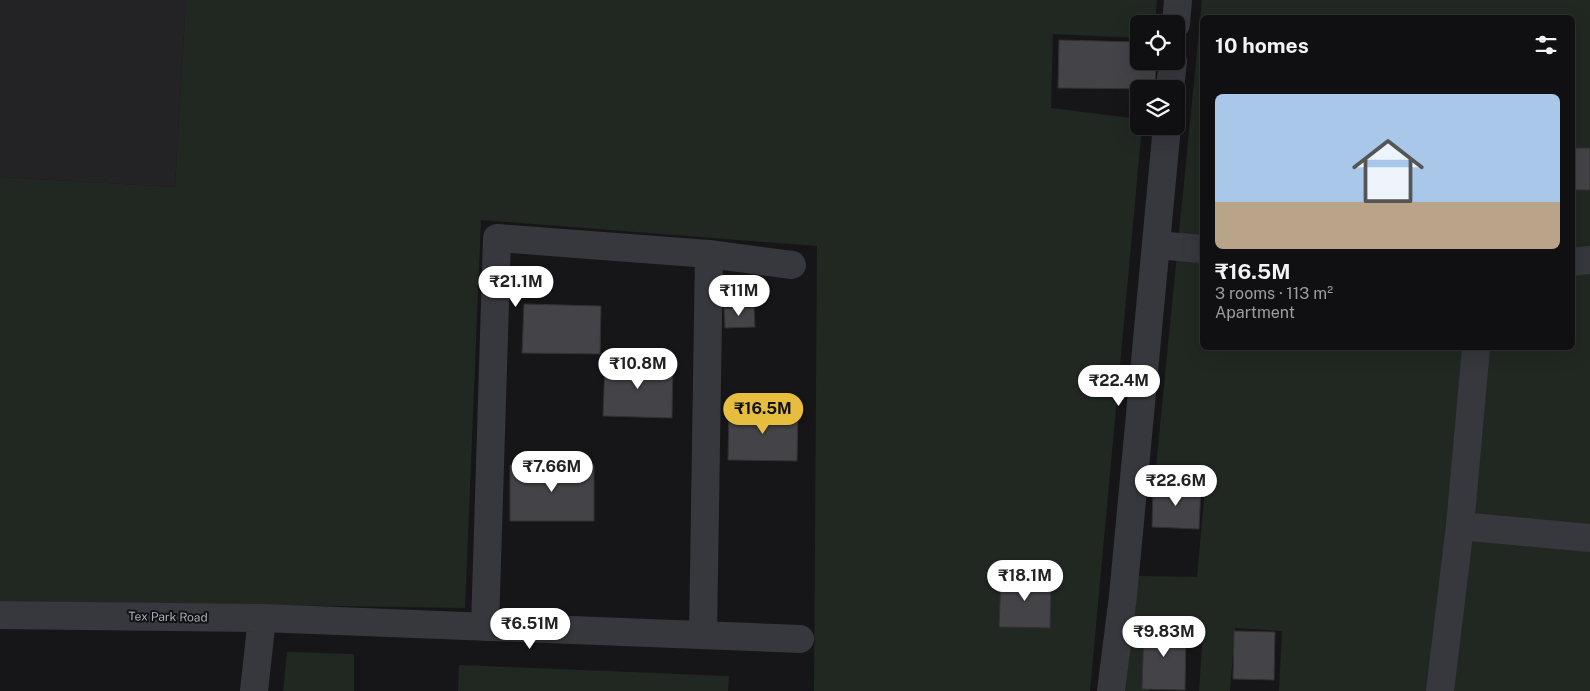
<!DOCTYPE html>
<meta charset="utf-8">
<style>
body{margin:0;font-family:"Public Sans",sans-serif;background:#1e1e20;color:#f1f3f6;height:100vh;display:flex;flex-direction:column;font-size:19px;white-space:nowrap}
*{box-sizing:border-box;margin:0}
p{font-size:16px;color:#9c9d9f}
.icon{flex:none;width:28px;height:28px;fill:none;stroke:currentColor;stroke-width:2;stroke-linecap:round;stroke-linejoin:round}
.map{position:relative;flex:1;overflow:hidden}
.panel{position:absolute;left:1200px;top:15px;width:375px;height:335px;display:flex;flex-direction:column;background:#101012;border-radius:8px;box-shadow:0 5px 20px #0002,0 0 0 1px #303032}
.panel>*{flex:none}
.controls{position:absolute;left:1130px;top:15px;display:grid;gap:10px}
.controls a{display:grid;place-items:center;width:55px;height:55px;border-radius:8px;background:#101012;box-shadow:0 5px 20px #0002,0 0 0 1px #303032;font-size:25px}
.price{position:absolute;translate:-50% -42px;padding:0 11px;border-radius:18px;background:#fff;color:#222;font-size:16px;line-height:32px;filter:drop-shadow(0 1px 2px #0008)}
.price::after{content:'';position:absolute;left:50%;top:30px;width:15px;height:11px;margin-left:-8px;background:inherit;clip-path:polygon(0 0,100% 0,50% 100%)}
.price.current{background:#e7bd40;color:#111}
ul{padding:0;list-style:none}
li{display:grid;align-content:center;gap:10px;height:265px;padding:0 15px}
li span{display:grid;place-items:center;height:155px;border-radius:8px;color:#555}
li>.icon{margin-inline-start:auto}
span .icon{width:90px;height:90px;fill:#fffc;stroke-width:1}
li b{font-size:21px}
h2{display:flex;justify-content:space-between;align-items:center;height:60px;padding:0 15px;font-size:21px}
.map>svg:first-child{display:block}
.built{fill:#232225}
.green{fill:#212822;fill-rule:evenodd}
.building{fill:#434348;stroke:#313034}
.lines{fill:none;stroke-linecap:round;stroke-linejoin:round}
.minor{stroke:#37383d;stroke-width:28}
.labels{text-anchor:middle;stroke-width:4;stroke-linejoin:round;paint-order:stroke}
.street-label{font-size:12px;fill:#a9acb7;stroke:#111113}
</style>
<div class="map">
<svg width="1590" height="691" viewBox="0 0 1590 691">
<rect width="100%" height="100%" fill="#161618"/>
<path class="built" d="M0 0H186L175 187 0 177Z"/>
<path class="green" d="M186 0H1157L1155 24H1139V38L1053 34 1051 108 1139 119V126H1142L1090 691H814L817 246 481 220 465 608 0 601V177L175 187Z
M1202 0H1590V691H1279L1282 631 1235 628 1230 691H1199L1203 633 1155 632 1149 691H1125L1139 576 1197 577 1205 489 1154 487ZM1202 18H1572V348H1202Z
M287 652 354 654V691H283Z
M459 665 729 676 728 691H458Z"/>
<path class="building" d="M1059 40 1139 42V61H1156L1155 89 1058 88Z
M1572 148H1590V190H1572Z
M524 304 601 306 600 354 522 353Z
M754 307 755 327 725 328 724 308Z
M605 361 673 363 672 418 603 416Z
M729 409 798 410 797 461 728 460Z
M510 465H594V521H510Z
M1153 486 1201 488 1199 529 1152 527Z
M1001 575 1051 577 1050 628 999 627Z
M1144 625 1186 626 1185 690 1142 689Z
M1234 631 1275 632 1274 680 1233 679Z"/>
<g class="lines">
<path class="minor" d="M1176 24 1178 0
M1170 89 1173 61
M1156 245 1202 249
M1572 262 1590 260
M1460 526 1590 538
M0 615 262 618 254 691
M262 618 800 639
M485 627 497 238 709 254 792 265
M703 635 709 254
M1111 691 1123 596 1167 126
M1440 691 1460 526 1476 348"/>
</g>
<g class="labels">
<g class="street-label">
<text transform="translate(168 617) rotate(1)" y="4">Tex Park Road</text>
</g>
</g>
</svg>
<div class="controls">
<a><svg class="icon" aria-label="locate" viewBox="0 0 24 24"><circle cx="12" cy="12" r="6"/><path d="M12 2v4M12 18v4M2 12h4M18 12h4"/></svg></a>
<a><svg class="icon" aria-label="layers" viewBox="0 0 24 24"><path d="M12 4l9 5-9 5-9-5zM3 14l9 5 9-5"/></svg></a>
</div>
<b class="price" style="left:516px;top:308px">₹21.1M</b>
<b class="price" style="left:739px;top:317px">₹11M</b>
<b class="price" style="left:638px;top:390px">₹10.8M</b>
<b class="price" style="left:1119px;top:407px">₹22.4M</b>
<b class="price current" style="left:763px;top:435px">₹16.5M</b>
<b class="price" style="left:552px;top:493px">₹7.66M</b>
<b class="price" style="left:1176px;top:507px">₹22.6M</b>
<b class="price" style="left:1025px;top:602px">₹18.1M</b>
<b class="price" style="left:530px;top:650px">₹6.51M</b>
<b class="price" style="left:1164px;top:658px">₹9.83M</b>
<section class="panel">
<h2>10 homes<svg class="icon" aria-label="filters" viewBox="0 0 24 24"><path d="M4 7h16M4 17h16"/><circle cx="9" cy="7" r="2"/><circle cx="15" cy="17" r="2"/></svg></h2>
<ul>
<li><span style="background:linear-gradient(#a9c7e8 70%,#b9a48a 0)"><svg class="icon" aria-label="home" viewBox="0 0 24 24"><path d="M3 11l9-7 9 7M6 9v11h12V9"/></svg></span><div><b>₹16.5M</b><p>3 rooms · 113 m²</p><p>Apartment</p></div></li>
</ul>
</section>
</div>
